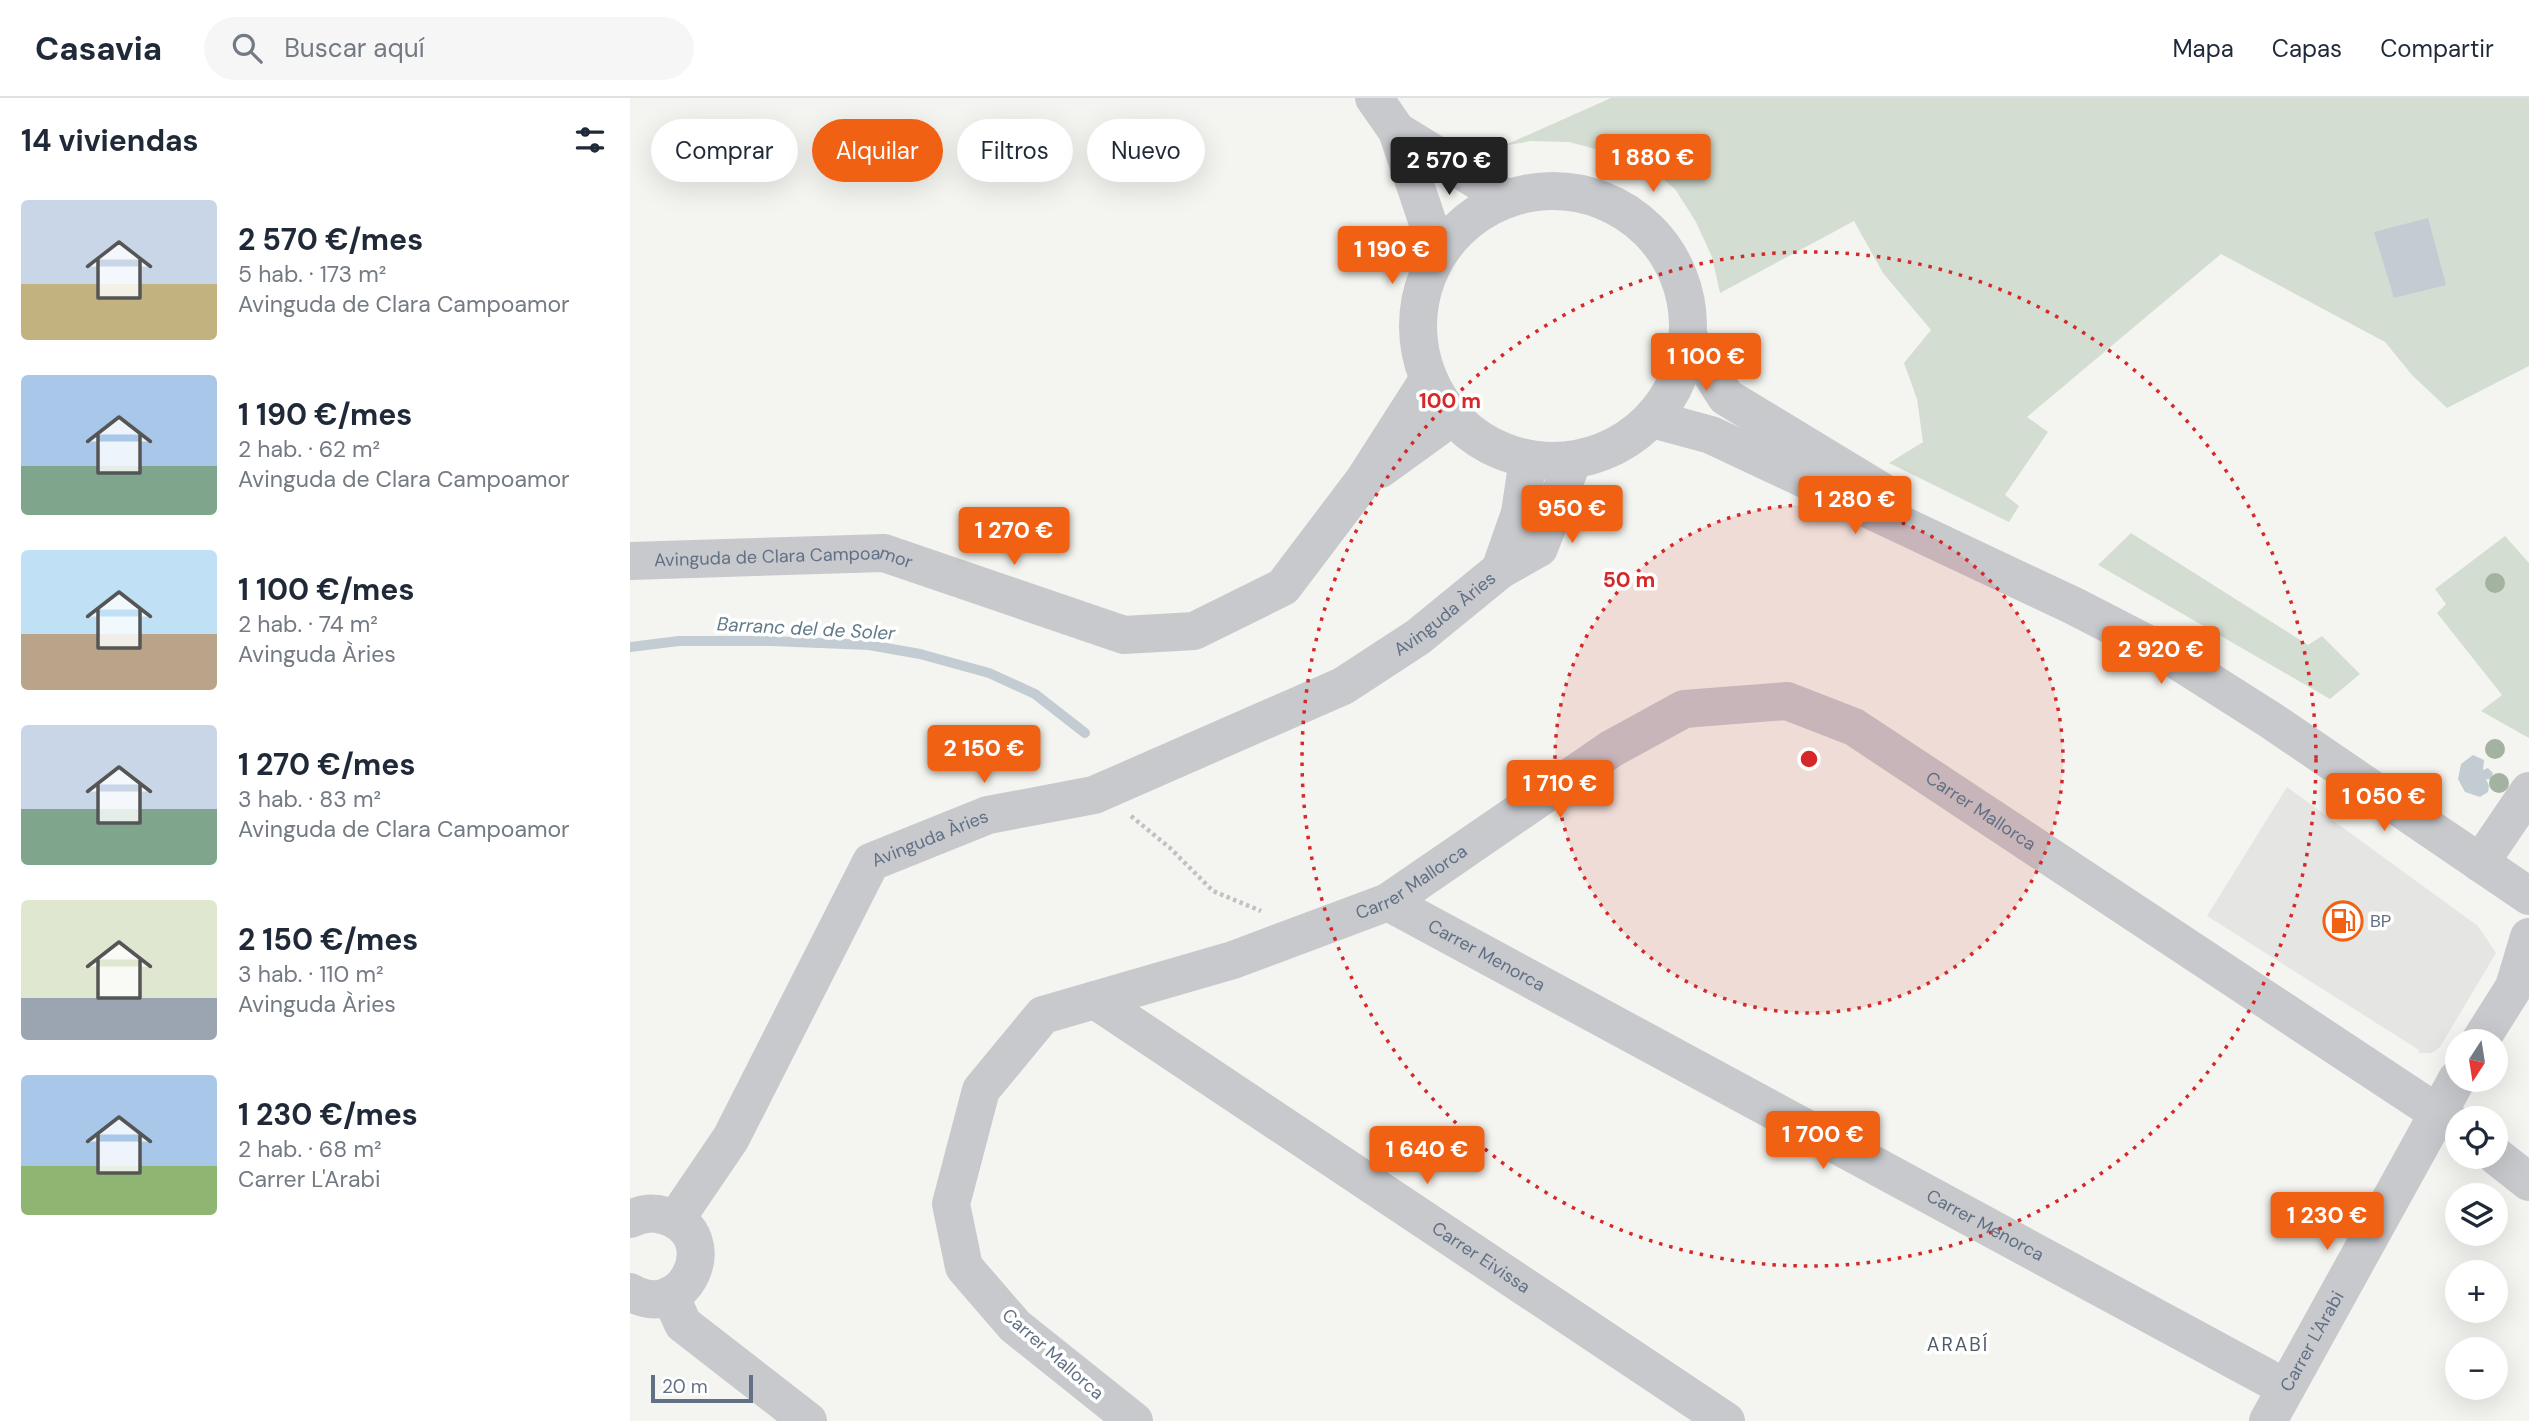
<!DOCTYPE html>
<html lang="es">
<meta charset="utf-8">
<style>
body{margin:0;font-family:"DM Sans",sans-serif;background:#f6f6f7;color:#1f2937;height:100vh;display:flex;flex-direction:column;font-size:26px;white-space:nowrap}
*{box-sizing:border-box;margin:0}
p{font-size:23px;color:#747a83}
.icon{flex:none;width:38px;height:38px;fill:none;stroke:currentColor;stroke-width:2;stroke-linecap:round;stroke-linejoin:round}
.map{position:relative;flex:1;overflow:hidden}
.drawer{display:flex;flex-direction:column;background:#fff;width:630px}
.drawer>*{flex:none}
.hud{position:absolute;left:21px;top:21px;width:665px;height:63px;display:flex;gap:14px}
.needle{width:46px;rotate:192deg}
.fabs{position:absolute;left:1815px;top:931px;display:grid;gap:14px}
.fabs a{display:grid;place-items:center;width:63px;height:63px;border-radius:50%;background:#fff;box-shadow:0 7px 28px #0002;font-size:35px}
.scale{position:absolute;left:21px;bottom:18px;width:102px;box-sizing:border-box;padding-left:7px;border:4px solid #617084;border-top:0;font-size:19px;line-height:24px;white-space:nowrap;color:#617084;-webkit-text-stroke:5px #fff;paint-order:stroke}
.price{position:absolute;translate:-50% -60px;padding:0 16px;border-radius:7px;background:#f16114;color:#fff;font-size:23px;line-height:46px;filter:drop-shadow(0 2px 4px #0008)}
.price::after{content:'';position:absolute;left:50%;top:42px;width:21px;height:16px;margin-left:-10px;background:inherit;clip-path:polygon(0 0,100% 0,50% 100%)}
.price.selected{background:#222;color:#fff}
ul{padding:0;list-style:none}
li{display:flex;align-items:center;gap:21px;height:175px;padding:0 21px}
li span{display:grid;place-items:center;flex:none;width:196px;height:140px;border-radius:7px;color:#555}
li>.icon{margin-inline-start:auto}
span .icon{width:84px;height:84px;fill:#fffc;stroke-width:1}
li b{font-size:30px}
h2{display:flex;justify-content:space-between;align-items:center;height:84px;padding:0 21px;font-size:30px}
.chip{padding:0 24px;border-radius:32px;background:#fff;box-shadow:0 7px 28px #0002;font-size:24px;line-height:63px}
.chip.selected{background:#f16114;color:#fff}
header{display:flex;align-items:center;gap:42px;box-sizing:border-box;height:98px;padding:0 35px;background:#fff;border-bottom:2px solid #e0e1e3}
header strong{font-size:33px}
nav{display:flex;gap:38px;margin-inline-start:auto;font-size:24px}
.search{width:490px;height:63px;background:#f6f6f7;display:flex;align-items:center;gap:18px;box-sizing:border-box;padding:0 24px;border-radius:38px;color:#747a83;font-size:26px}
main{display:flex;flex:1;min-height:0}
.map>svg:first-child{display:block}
.built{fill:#e5e6e4}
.green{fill:#d4ddd1}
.water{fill:#c3ccd2}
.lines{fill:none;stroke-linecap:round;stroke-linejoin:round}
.stream{stroke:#c3ccd2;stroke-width:10}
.path{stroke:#c0c1c3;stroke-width:4.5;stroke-dasharray:3.5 3.5;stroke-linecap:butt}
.minor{stroke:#c7c9cd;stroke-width:38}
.tree{fill:#a4b2a1}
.ring{fill:none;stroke:#d62828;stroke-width:3.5;stroke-dasharray:3.5 7}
.labels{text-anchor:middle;stroke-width:7;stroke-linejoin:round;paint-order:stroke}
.street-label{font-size:18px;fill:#617084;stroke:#fff}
.poi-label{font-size:18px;fill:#617084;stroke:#fff;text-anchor:start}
.water-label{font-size:19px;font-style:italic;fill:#617a89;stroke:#fff}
.neighbourhood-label{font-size:19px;letter-spacing:2px;fill:#505b68;stroke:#fff}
.centre{fill:#d62828;stroke:#fff;stroke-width:3.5}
.ring-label{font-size:21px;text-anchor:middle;font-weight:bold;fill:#d62828;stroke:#fff;stroke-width:7;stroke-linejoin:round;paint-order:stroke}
</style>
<header>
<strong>Casavia</strong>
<div class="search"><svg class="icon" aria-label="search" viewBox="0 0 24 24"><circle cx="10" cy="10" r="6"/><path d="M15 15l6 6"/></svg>Buscar aquí</div>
<nav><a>Mapa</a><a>Capas</a><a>Compartir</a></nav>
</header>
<main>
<section class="drawer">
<h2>14 viviendas<svg class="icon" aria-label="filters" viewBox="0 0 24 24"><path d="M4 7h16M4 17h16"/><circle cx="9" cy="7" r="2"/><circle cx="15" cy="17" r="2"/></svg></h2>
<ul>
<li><span style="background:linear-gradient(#c9d6e8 60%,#c2b280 0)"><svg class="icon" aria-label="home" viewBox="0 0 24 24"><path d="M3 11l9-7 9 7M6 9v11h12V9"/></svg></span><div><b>2 570 €/mes</b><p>5 hab. · 173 m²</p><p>Avinguda de Clara Campoamor</p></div></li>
<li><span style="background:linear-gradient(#a9c7e8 65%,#7fa58c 0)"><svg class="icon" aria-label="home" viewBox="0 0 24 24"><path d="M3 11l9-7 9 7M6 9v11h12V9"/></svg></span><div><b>1 190 €/mes</b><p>2 hab. · 62 m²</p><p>Avinguda de Clara Campoamor</p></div></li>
<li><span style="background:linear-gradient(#bfe0f5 60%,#b9a48a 0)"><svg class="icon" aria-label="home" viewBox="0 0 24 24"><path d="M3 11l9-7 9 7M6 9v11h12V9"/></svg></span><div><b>1 100 €/mes</b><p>2 hab. · 74 m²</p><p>Avinguda Àries</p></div></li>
<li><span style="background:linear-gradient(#c9d6e8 60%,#7fa58c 0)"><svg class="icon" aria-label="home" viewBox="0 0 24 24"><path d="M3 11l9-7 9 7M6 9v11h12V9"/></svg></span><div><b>1 270 €/mes</b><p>3 hab. · 83 m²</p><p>Avinguda de Clara Campoamor</p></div></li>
<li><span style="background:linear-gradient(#dfe7d0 70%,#9aa5b1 0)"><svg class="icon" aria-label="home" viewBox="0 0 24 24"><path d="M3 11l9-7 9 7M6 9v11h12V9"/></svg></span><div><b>2 150 €/mes</b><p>3 hab. · 110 m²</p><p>Avinguda Àries</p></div></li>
<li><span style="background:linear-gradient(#a9c7e8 65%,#8fb573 0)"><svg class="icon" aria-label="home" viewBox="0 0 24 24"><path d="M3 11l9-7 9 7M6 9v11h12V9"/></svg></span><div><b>1 230 €/mes</b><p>2 hab. · 68 m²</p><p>Carrer L'Arabi</p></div></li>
</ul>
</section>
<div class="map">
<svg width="1899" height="1323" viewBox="0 0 1899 1323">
<rect width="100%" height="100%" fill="#f4f5f0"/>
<path class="built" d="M1657 689 1848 828 1866 855 1810 949 1802 955H1789V952L1577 818Z"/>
<path class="green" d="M981 0H1899V268L1817 310 1782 277 1755 244 1591 156 1397 319 1418 334 1375 397 1389 408 1379 424 1259 365 1293 344 1287 301 1274 265 1301 232 1253 175 1224 123 1090 195 1082 159 1066 124 1045 91 1011 63 939 44 901 43 873 48Z
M1501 435 1678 547 1692 538 1730 576 1700 601 1468 467Z
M1875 438 1899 465V640L1851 613 1872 597 1807 515 1816 506 1805 491Z"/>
<path class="water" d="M1798 120 1816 187 1764 200 1744 134Z
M1843 657 1854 662 1853 672 1858 670 1863 675 1861 681H1856L1859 688 1858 694 1850 699 1835 694 1828 681 1831 666Z"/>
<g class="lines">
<path class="stream" d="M0 549 49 543H141L239 547 290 556 359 575 405 596 455 635"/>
<path class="path" d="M501 718 540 750 583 793 631 813"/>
<g class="minor">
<path d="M744 0 767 33 808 155"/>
<path d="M767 33 876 100"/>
<circle cx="923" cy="228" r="135"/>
<path d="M1058 239 1096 299 1256 396"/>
<path d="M1022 321 1081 337 1444 508 1535 555 1642 623 1899 798"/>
<path d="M750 371 822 319"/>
<path id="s1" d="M0 463 254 455 494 537 564 533 653 489 734 382 798 282"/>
<path d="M870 472 890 415 898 361"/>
<path d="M1850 765 1899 693"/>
<path id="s2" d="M758 804 1656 1290"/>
<path id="s3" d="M465 902 1096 1323"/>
<path d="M1850 943 1884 889 1899 839"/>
<path d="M1866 1058 1899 1084"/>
<path d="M0 1121C13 1115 23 1114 36 1118 96 1137 55 1227 0 1194"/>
<path id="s4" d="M46 1121 101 1040 241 764 358 717 464 697 713 588 788 539 870 472 909 450 943 362"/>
<path d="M40 1197 53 1226 178 1323"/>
<path id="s5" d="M504 1323 385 1228 334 1169 321 1106 351 992 413 917 603 862 758 804 981 651 1054 611 1157 603 1224 629 1827 1028"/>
<path id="s6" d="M1638 1323 1827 981"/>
</g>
</g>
<g class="tree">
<circle cx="1865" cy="485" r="10"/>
<circle cx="1865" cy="651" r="10"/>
<circle cx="1869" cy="685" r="10"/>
</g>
<circle cx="1179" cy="661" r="254" fill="#d62828" fill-opacity=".12"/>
<g class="ring">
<circle cx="1179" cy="661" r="254"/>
<circle cx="1179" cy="661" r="507"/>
</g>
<defs>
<g id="fuel-ring" transform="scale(2.0125)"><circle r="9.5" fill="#fff" stroke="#f16114" stroke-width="1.5"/><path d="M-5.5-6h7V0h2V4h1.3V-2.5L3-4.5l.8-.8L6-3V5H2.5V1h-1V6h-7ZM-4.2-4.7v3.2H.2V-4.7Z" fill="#f16114"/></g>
</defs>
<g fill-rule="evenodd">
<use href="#fuel-ring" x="1713" y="823"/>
</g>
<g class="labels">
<g class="street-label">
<text dy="6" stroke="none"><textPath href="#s1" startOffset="154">Avinguda de Clara Campoamor</textPath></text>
<text dy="6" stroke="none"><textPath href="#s4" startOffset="1038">Avinguda Àries</textPath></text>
<text dy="6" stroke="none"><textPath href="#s5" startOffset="1554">Carrer Mallorca</textPath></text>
<text dy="6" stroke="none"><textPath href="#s4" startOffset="471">Avinguda Àries</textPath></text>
<text dy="6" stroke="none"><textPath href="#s5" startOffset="903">Carrer Mallorca</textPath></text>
<text dy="6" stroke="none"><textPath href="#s2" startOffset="112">Carrer Menorca</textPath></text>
<text dy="6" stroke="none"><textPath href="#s2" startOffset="679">Carrer Menorca</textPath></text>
<text dy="6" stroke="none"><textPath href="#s3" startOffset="464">Carrer Eivissa</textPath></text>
<text dy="6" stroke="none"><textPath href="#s6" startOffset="91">Carrer L'Arabi</textPath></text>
<text transform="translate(423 1256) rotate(41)" y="6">Carrer Mallorca</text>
</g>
<g class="poi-label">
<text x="1740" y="829">BP</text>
</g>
<g class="water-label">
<text transform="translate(176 530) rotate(3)" y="7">Barranc del de Soler</text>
</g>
<g class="neighbourhood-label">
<text x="1328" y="1253">ARABÍ</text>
</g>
</g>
<circle cx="1179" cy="661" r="10" class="centre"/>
<g class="ring-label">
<text x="820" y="310">100 m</text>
<text x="999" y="489">50 m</text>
</g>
</svg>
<div class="fabs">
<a><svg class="needle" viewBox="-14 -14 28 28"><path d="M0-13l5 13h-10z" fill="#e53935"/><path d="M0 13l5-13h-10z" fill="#747a83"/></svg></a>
<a><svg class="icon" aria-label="locate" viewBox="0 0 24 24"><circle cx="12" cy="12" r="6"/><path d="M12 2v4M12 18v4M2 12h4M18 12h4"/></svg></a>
<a><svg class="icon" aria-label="layers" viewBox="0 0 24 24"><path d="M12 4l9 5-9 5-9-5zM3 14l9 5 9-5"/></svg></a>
<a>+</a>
<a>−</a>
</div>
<div class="scale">20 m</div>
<b class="price" style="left:1023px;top:96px">1 880 €</b>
<b class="price selected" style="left:819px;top:99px">2 570 €</b>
<b class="price" style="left:762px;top:188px">1 190 €</b>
<b class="price" style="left:1076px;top:295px">1 100 €</b>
<b class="price" style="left:1225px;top:438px">1 280 €</b>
<b class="price" style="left:942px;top:447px">950 €</b>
<b class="price" style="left:384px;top:469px">1 270 €</b>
<b class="price" style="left:1531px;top:588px">2 920 €</b>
<b class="price" style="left:354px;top:687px">2 150 €</b>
<b class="price" style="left:930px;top:722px">1 710 €</b>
<b class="price" style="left:1754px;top:735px">1 050 €</b>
<b class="price" style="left:1193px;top:1073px">1 700 €</b>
<b class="price" style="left:797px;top:1088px">1 640 €</b>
<b class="price" style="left:1697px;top:1154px">1 230 €</b>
<div class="hud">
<a class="chip">Comprar</a>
<a class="chip selected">Alquilar</a>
<a class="chip">Filtros</a>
<a class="chip">Nuevo</a>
</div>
</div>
</main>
